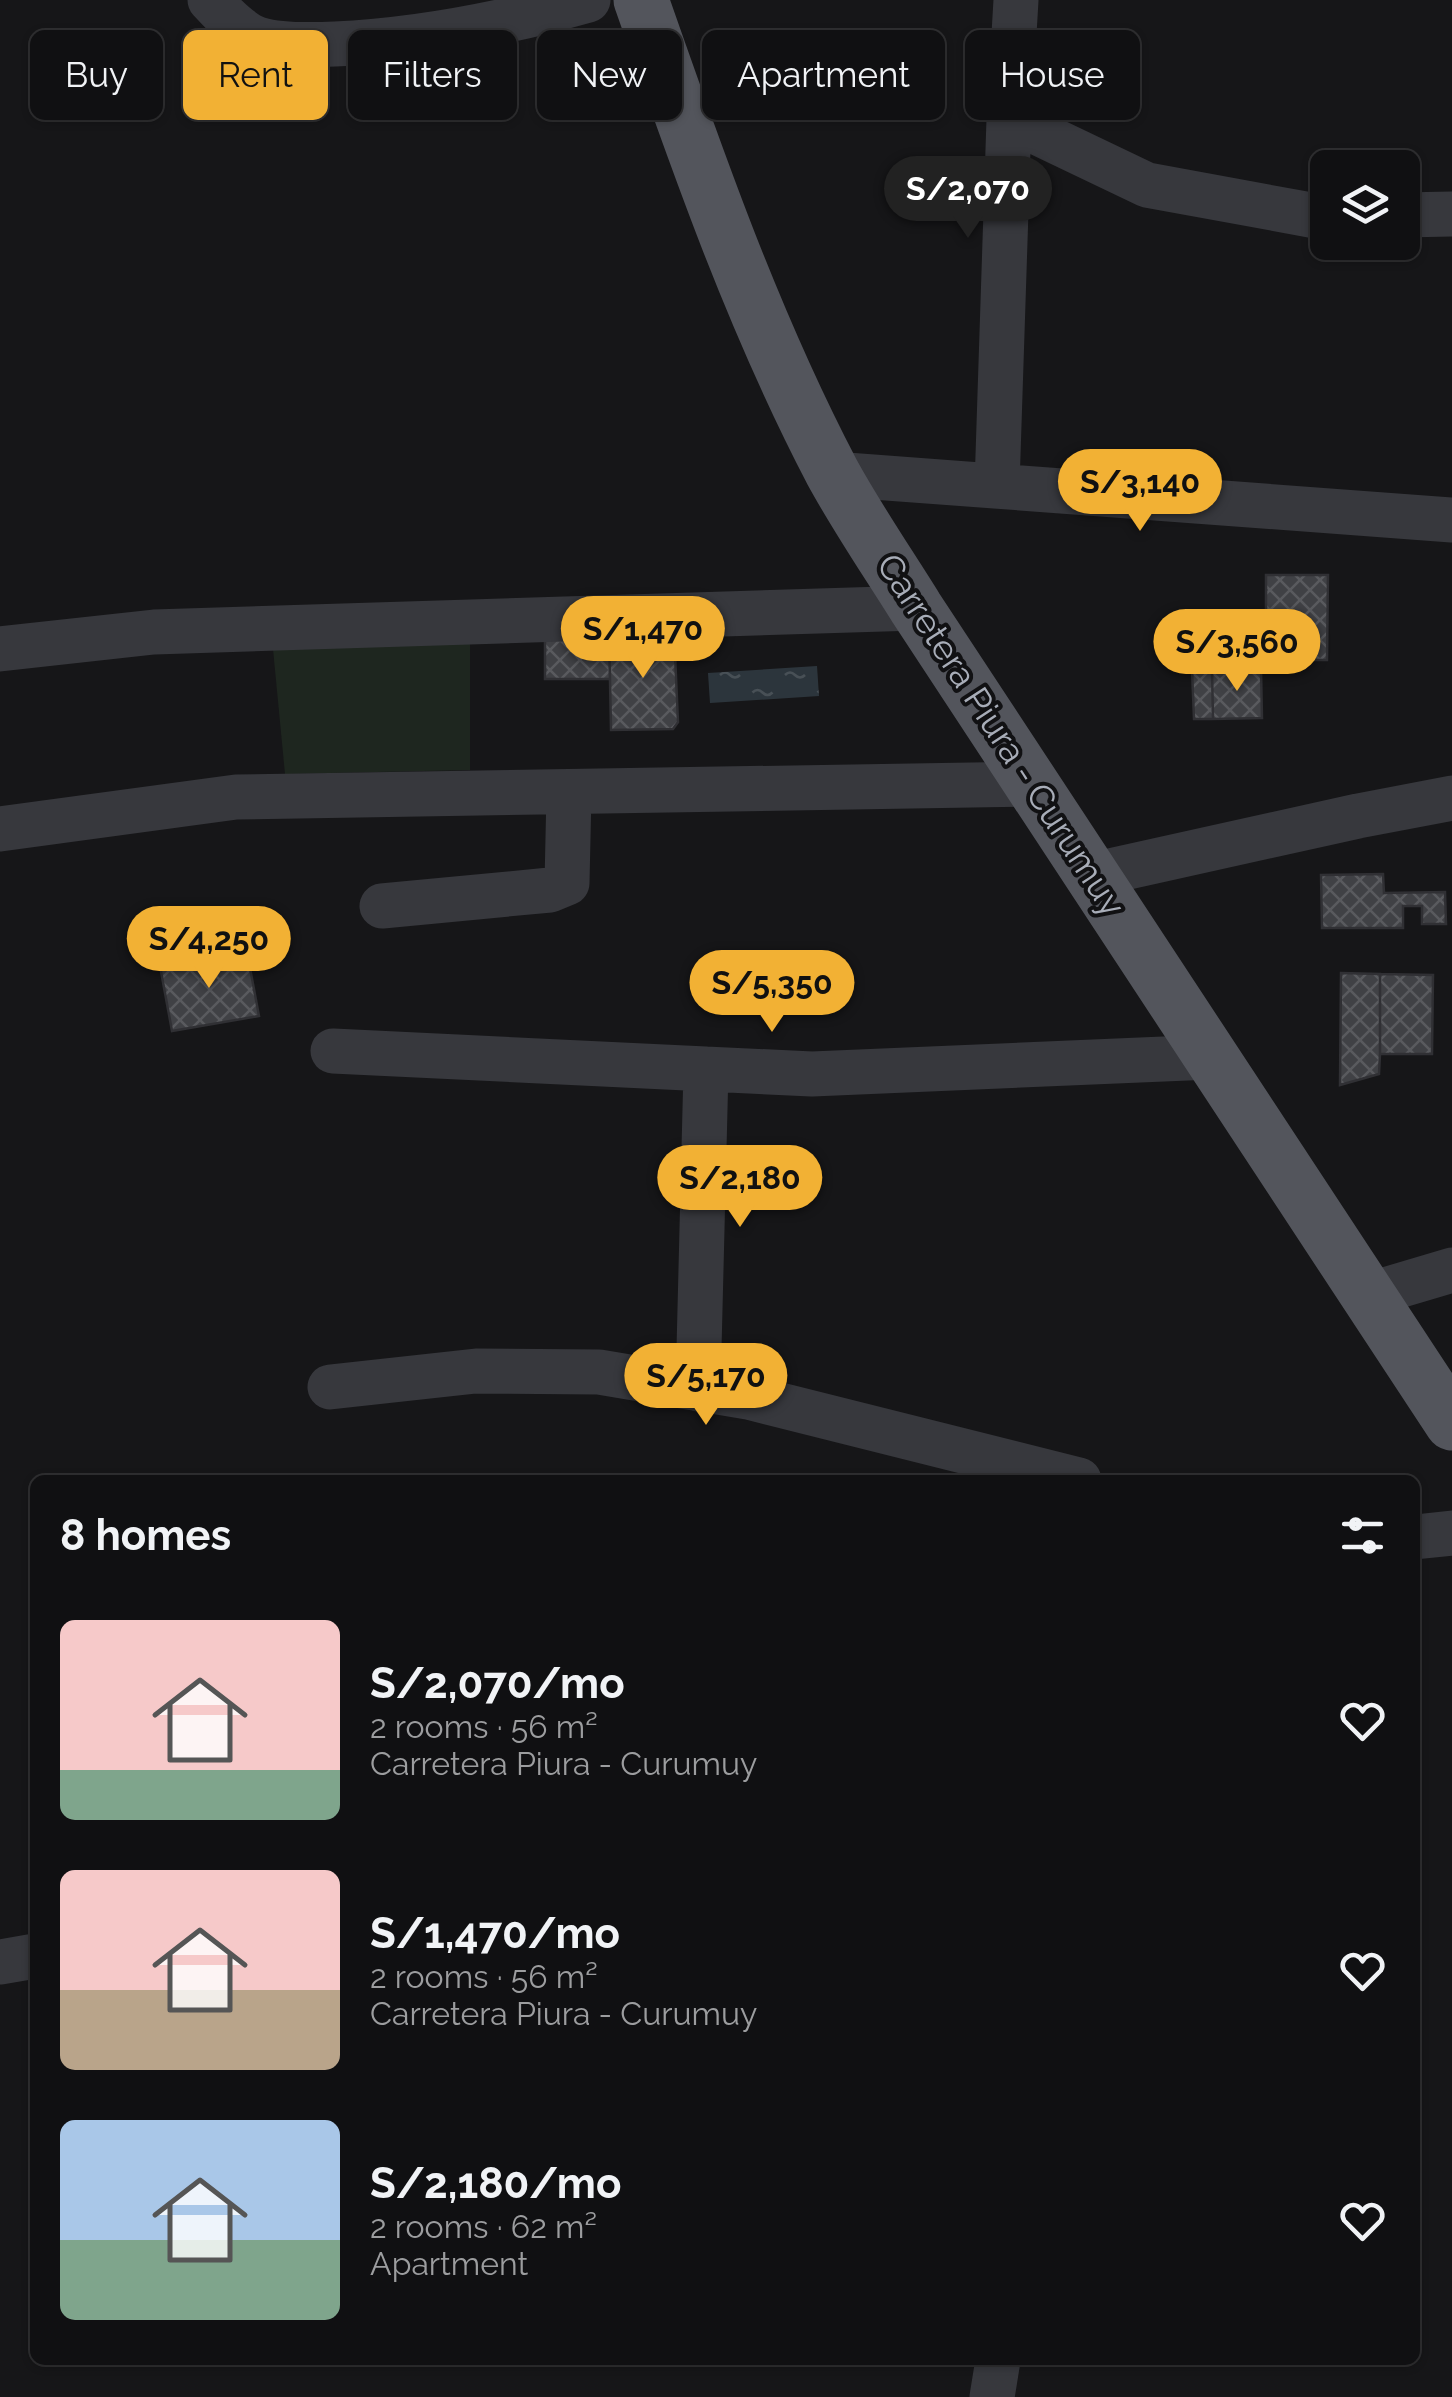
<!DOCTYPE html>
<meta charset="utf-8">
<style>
body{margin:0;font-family:Raleway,sans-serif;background:#1e1e20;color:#f1f3f6;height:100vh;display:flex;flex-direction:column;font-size:38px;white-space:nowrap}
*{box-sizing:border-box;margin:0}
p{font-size:32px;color:#9c9d9f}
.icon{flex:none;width:55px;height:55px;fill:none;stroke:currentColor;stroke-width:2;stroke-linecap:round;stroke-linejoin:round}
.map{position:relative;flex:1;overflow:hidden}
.side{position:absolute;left:30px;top:1475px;width:1390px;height:890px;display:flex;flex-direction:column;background:#101012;border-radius:15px;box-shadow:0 2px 8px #0004,0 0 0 2px #303032}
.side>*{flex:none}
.banner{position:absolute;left:30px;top:30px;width:1392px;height:90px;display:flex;gap:20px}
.buttons{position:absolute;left:1310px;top:150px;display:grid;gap:20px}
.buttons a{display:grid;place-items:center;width:110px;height:110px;border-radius:15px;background:#101012;box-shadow:0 2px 8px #0004,0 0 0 2px #303032;font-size:50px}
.price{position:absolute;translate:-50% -85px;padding:0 22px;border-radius:35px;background:#f2b134;color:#111;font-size:32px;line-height:65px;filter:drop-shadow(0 2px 5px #0008)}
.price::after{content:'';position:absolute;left:50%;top:60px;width:30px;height:22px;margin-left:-15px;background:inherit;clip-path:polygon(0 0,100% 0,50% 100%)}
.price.active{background:#222;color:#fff}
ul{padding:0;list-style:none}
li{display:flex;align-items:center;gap:30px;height:250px;padding:0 30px}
li span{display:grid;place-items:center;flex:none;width:280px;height:200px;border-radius:15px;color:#555}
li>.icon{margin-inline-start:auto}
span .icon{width:120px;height:120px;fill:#fffc;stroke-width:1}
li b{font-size:42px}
h2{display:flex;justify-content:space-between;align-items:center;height:120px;padding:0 30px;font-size:42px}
.pill{padding:0 35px;border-radius:15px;background:#101012;box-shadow:0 2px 8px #0004,0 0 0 2px #303032;font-size:35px;line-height:90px}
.pill.active{background:#f2b134;color:#111}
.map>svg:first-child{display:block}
.garden{fill:#1e261f}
.water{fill:url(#water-ripples)}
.building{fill:url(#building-cross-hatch);stroke:#303034;stroke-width:2.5}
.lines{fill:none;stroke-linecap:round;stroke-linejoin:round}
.minor{stroke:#37383d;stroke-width:45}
.major{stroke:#53555c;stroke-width:55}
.labels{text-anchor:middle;stroke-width:8;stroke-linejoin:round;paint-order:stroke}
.street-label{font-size:35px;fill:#a8adb8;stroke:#111113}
</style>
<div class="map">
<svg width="1452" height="2397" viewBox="0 0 1452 2397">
<defs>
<pattern id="water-ripples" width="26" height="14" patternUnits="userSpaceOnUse" patternTransform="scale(2.5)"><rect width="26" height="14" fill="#2c353c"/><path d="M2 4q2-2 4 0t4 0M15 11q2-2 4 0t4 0" fill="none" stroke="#485056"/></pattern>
<pattern id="building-cross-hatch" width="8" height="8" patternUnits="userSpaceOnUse" patternTransform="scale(2.5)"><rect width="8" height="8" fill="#404145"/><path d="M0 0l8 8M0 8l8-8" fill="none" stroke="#595a5e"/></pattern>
</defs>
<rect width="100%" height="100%" fill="#161618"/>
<path class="garden" d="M470 642V770L285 774 273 649Z"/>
<path class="water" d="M817 666 819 696 710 703 708 673Z"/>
<path class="building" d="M1266 575H1328L1327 660H1266Z
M674 631 678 722 673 729 611 730 609 632Z
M545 632H609L610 679H545Z
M1261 669 1262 718 1213 719 1212 670Z
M1192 670H1212L1213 719H1194Z
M1383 874 1384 893 1445 892 1446 924H1422V906H1403V928H1322L1321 875Z
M247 952 259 1016 172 1031 160 966Z
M1341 973 1380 974V1054L1379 1074 1340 1085Z
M1380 974 1433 975 1432 1054H1380Z"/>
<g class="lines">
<path class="minor" d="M210 0C222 13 240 33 258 39 280 46 312 45 335 44 421 40 506 23 588 0
M1009 119 1147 185 1316 216 1328 215
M1402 215 1452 214
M833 474 1452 520
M997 486 1009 119 1016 0
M0 649 154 632 916 608
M0 829 236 797 1032 784
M1092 875 1358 816 1452 798
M382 906 550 890 567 883 569 792
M333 1051 812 1074 1211 1057
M1368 1295 1452 1270
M330 1387 476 1371 599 1372 748 1397 1079 1480
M698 1389 706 1069
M1415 1537 1452 1533
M0 1962 35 1956
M992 2397 998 2360"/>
<path class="major" d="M641 0C697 160 753 321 832 472 857 518 888 563 916 608L1452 1423"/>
</g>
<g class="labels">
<g class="street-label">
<text transform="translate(1001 735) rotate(57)" y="12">Carretera Piura - Curumuy</text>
</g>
</g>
</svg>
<div class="buttons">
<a><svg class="icon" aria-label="layers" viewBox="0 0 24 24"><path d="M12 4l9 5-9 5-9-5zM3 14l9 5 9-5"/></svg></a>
</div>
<b class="price active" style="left:968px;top:241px">S/2,070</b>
<b class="price" style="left:1140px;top:534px">S/3,140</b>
<b class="price" style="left:643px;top:681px">S/1,470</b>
<b class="price" style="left:1237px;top:694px">S/3,560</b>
<b class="price" style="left:209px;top:991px">S/4,250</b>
<b class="price" style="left:772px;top:1035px">S/5,350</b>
<b class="price" style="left:740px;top:1230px">S/2,180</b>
<b class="price" style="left:706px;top:1428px">S/5,170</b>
<div class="banner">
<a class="pill">Buy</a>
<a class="pill active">Rent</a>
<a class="pill">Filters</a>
<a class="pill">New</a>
<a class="pill">Apartment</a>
<a class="pill">House</a>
</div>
<section class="side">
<h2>8 homes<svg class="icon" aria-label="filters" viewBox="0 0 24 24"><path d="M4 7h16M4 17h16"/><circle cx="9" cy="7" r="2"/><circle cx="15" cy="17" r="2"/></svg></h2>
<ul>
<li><span style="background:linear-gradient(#f6c9c9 75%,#7fa58c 0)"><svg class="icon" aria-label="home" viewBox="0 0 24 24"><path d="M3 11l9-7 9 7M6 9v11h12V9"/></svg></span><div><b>S/2,070/mo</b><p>2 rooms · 56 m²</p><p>Carretera Piura - Curumuy</p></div><svg class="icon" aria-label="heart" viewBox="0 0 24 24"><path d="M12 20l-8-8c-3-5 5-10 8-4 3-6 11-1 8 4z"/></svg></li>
<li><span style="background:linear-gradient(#f6c9c9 60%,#b9a48a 0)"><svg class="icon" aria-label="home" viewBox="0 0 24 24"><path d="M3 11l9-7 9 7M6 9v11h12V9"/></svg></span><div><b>S/1,470/mo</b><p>2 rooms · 56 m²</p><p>Carretera Piura - Curumuy</p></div><svg class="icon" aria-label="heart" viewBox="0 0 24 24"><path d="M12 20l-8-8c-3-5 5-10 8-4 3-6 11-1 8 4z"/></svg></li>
<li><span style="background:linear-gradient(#a9c7e8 60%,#7fa58c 0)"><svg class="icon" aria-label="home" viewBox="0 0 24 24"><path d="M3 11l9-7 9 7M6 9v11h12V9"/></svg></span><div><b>S/2,180/mo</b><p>2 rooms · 62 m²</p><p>Apartment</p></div><svg class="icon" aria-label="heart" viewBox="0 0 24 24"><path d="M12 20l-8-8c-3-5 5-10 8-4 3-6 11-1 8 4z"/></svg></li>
</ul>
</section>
</div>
